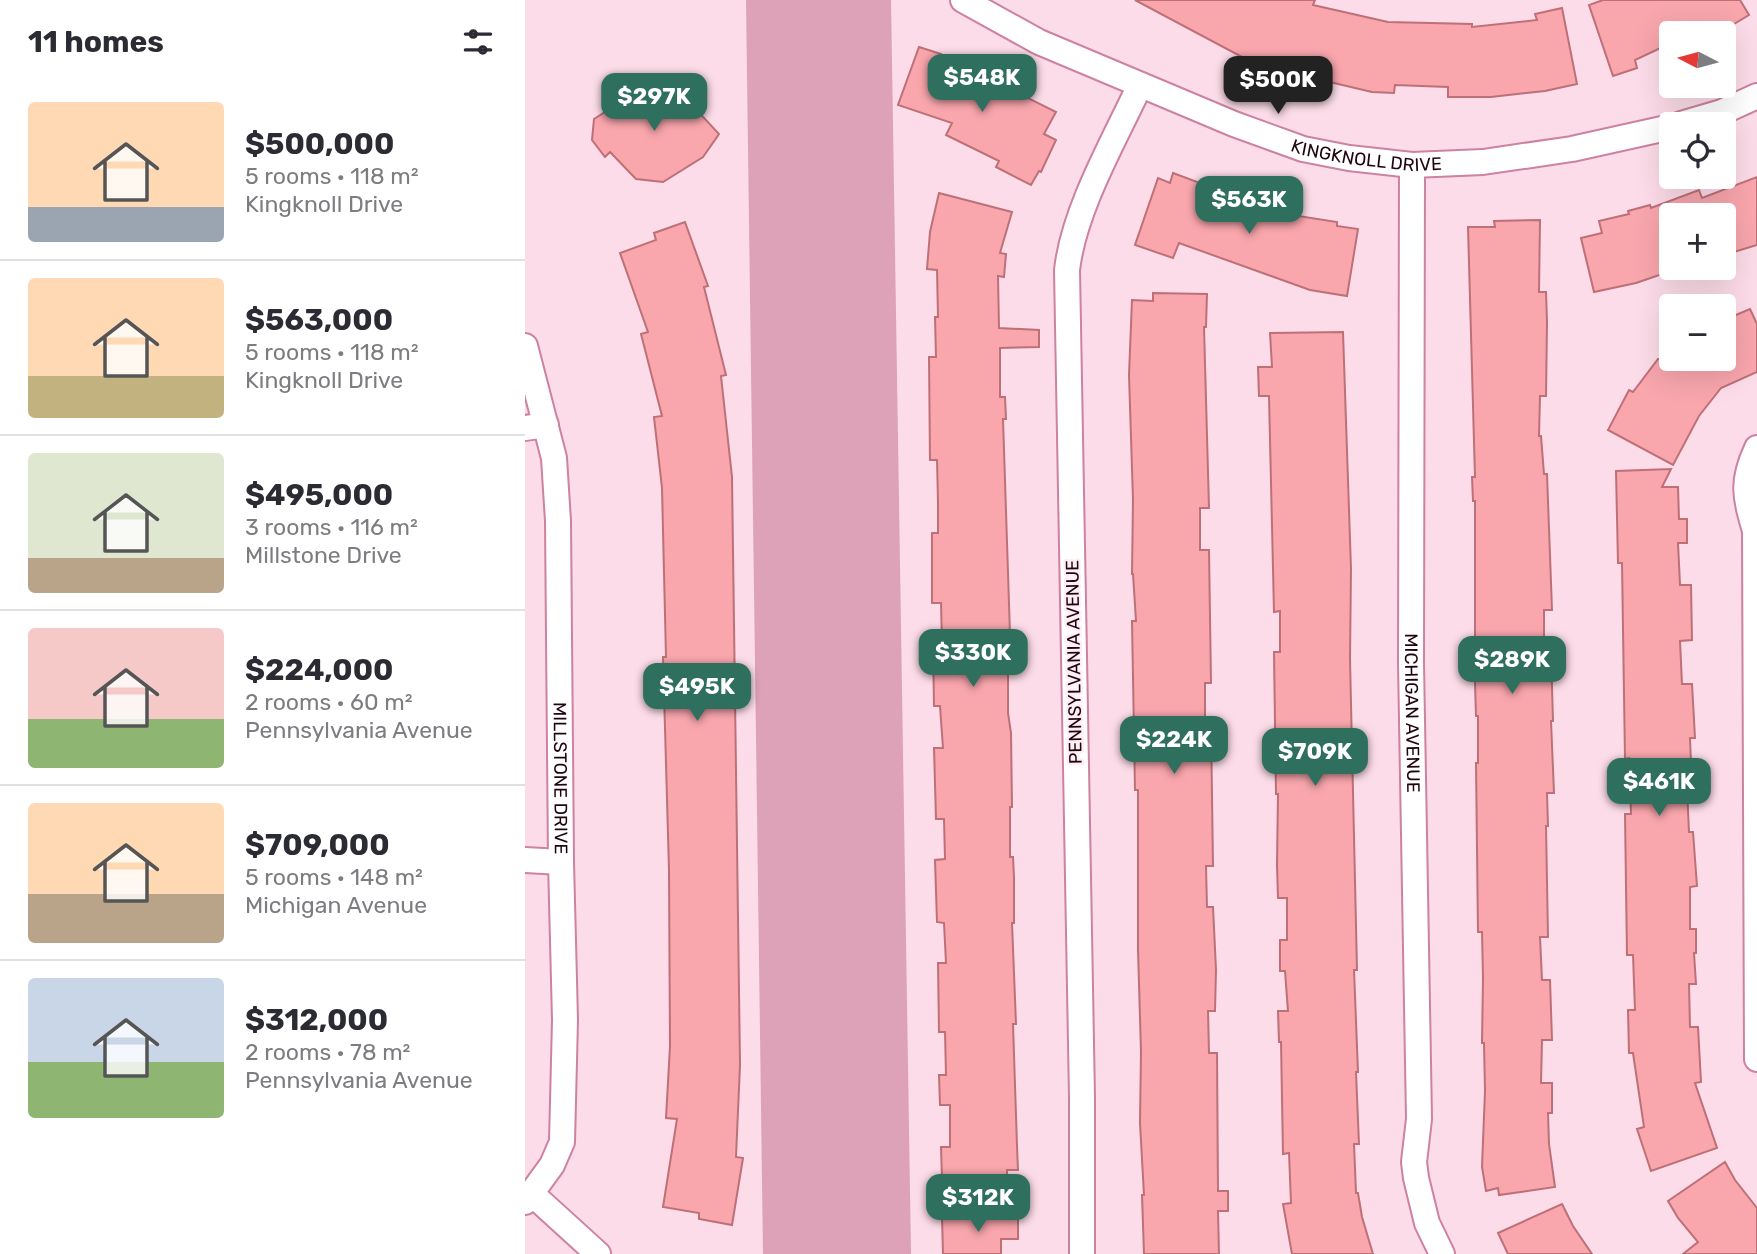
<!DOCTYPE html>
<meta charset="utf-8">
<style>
body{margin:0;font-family:Rubik,sans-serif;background:#f2f2f3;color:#2b2b33;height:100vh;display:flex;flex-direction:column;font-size:26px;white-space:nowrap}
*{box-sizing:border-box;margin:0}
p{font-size:23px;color:#7c7c81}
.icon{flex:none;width:38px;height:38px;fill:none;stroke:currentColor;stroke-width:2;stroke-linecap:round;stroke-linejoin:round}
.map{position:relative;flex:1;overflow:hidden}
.sheet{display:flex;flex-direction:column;background:#fff;width:525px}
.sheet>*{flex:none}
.needle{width:46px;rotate:276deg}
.fabs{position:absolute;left:1134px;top:21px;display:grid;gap:14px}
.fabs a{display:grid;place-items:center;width:77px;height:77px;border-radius:7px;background:#fff;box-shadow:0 7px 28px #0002;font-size:35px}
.price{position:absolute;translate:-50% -60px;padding:0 16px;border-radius:14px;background:#2e6f5e;color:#fff;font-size:23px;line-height:46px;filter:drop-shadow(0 2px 4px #0008)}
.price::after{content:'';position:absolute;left:50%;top:42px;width:21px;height:16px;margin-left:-10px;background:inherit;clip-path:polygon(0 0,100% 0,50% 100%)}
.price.on{background:#222;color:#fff}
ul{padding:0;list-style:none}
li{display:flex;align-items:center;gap:21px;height:175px;padding:0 28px}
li+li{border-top:2px solid #e1e1e2}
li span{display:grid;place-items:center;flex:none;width:196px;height:140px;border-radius:7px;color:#555}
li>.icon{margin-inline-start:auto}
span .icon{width:84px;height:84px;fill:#fffc;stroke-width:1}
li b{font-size:30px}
h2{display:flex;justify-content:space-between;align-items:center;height:84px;padding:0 28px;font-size:30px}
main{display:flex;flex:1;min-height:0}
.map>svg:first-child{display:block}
.green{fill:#dda1b8}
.building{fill:#f9a6ad;stroke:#be7078;stroke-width:2}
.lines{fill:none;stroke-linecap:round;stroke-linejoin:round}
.minor-casing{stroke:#cc82a0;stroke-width:28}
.minor{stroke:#fff;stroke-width:24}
.labels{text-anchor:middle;stroke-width:5;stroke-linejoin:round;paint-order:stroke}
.street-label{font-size:18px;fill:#1e0510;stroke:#ffeef4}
</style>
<main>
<section class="sheet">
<h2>11 homes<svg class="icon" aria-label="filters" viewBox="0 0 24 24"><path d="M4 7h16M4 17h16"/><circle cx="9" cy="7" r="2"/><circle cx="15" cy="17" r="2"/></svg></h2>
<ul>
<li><span style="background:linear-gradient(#ffd9b3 75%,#9aa5b1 0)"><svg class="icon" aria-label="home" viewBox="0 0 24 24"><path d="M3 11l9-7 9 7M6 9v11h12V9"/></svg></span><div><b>$500,000</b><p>5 rooms · 118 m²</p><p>Kingknoll Drive</p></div></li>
<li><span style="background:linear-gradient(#ffd9b3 70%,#c2b280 0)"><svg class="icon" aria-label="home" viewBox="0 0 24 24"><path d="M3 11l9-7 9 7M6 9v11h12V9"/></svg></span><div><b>$563,000</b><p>5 rooms · 118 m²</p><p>Kingknoll Drive</p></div></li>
<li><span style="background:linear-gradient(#dfe7d0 75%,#b9a48a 0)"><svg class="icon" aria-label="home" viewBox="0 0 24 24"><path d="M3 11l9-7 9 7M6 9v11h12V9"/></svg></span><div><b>$495,000</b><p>3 rooms · 116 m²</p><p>Millstone Drive</p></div></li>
<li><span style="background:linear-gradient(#f6c9c9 65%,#8fb573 0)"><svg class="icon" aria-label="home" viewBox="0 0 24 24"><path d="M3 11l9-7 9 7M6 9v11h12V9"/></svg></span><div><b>$224,000</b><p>2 rooms · 60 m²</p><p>Pennsylvania Avenue</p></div></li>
<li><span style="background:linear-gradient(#ffd9b3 65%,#b9a48a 0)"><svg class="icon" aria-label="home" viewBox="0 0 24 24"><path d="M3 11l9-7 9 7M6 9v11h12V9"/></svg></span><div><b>$709,000</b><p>5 rooms · 148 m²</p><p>Michigan Avenue</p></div></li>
<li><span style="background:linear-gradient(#c9d6e8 60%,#8fb573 0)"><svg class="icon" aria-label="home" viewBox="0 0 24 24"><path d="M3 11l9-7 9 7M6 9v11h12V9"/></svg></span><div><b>$312,000</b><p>2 rooms · 78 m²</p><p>Pennsylvania Avenue</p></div></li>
</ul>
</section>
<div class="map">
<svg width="1232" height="1254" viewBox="0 0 1232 1254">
<rect width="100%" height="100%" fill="#fcdce8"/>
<path class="green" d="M221 0H366L386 1254H238Z"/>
<path class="building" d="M610 0H790L788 5 863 22 947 24V27L1012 20 1010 14 1037 8 1052 84 1020 91 966 97H923V87L870 85 869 93 847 92 758 71 717 57Z
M1078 0H1215L1224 15 1194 33H1146V43L1110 60 1112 68 1088 76 1064 5Z
M394 47 416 54 415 59 441 67 531 112 519 134 531 140 516 172 514 171 506 185 471 167 474 161 421 135 427 123 373 105Z
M115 84H141L148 93H156L194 134 178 157 138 182 111 179 85 152 80 157 67 140 69 119 80 112H86Z
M648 173 675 183 674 185 713 199 710 206 812 222V226L833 229 822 296 785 290 654 243 648 258 610 245 633 178 645 183Z
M1232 177V245L1199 255V215H1146V271L1111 283 1069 292 1056 238 1077 233 1074 221 1104 214 1103 211 1125 205 1126 208 1174 190 1177 198Z
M414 193 487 212 475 253 481 254 479 277 473 276 474 328 514 330V347L475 348V397H480L481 419H478L486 665H483V713L486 733 487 807H485V857H488L489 877V923H487L491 1024H488L492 1146 493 1170H482V1177L417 1178 416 1147H425V1105H415L414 1075H421L420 1032H414L413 963H421L419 923 412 922 410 860 420 859 419 819H411L409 748H418L415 706H409L408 644H417L416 603H407V533H413V502L412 460H405L404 357H411L410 317H413L412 270 402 269 405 232Z
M1015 220 1014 292H1021L1022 322 1021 396H1015L1014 436H1016L1019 474H1022L1027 610H1019V652H1026L1028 721H1026L1029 793H1022L1023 826H1021L1023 937H1015L1017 980H1025L1027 1040H1017L1016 1083H1027V1113H1023L1024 1144 1030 1187 974 1195 973 1188 961 1191 957 1167 960 1091 959 1043H957L958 978 957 932H953L951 763H953V716H951L950 683V501H948L947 477H950L943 227H970L969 221Z
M160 222 183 286 179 287 201 375 196 376 207 477 215 1065 211 1157 218 1158 207 1225 174 1219V1213L138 1207 152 1119 141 1118 145 1046 144 870 138 657H141L137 488 129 417 137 416 116 334 123 332 95 253 131 240 129 233Z
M628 293 682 294 681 327H679L684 508H675V550H684L686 683H680V726H686L688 866H681L682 907H688L691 970 690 1011H683L684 1053H692L693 1191H703V1211H693L694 1254H619L617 1195H619L615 1123 616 1052 613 949V790H610L607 621H611L608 574H607L608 500 604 375 607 300 628 301Z
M1225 309 1232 324V372L1196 388 1174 416 1148 465 1083 430 1104 390 1108 392 1133 359H1199V320Z
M818 332 826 569 825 659 832 970H829L833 1072H831L834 1144H829L831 1193H833L837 1217 848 1254H767L758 1204 766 1203 764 1153 758 1154 756 1042H754L753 1011H763L760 971H755V940H762V898H753L752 865 753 794H751L749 652H755V611L749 612 744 396H734L733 367H747L745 333Z
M1146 469 1137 487H1153L1154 519H1162V543H1153L1155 585H1166L1167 640 1155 641 1157 684H1167L1170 738H1165L1167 788H1162L1164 832H1168L1172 886 1165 887V929H1171V953H1169L1171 984H1164L1165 1027H1173L1176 1082 1170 1083 1192 1148 1126 1171 1112 1129 1119 1127 1108 1053H1104L1103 1010H1110L1108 955H1102L1100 814H1106L1104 758 1100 759 1097 563H1093L1091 471Z
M1200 1162 1210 1180 1232 1208V1254H1158L1173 1242 1153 1218 1143 1201Z
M1037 1204 1048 1226 1067 1254H983L973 1233Z
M466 1215H493V1239H476V1254H418L417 1217H467Z"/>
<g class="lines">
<g class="minor-casing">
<g id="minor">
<path id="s1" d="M438 0 514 42 709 124 778 149 824 158 887 165 958 162 1047 149 1146 127"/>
<path d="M1156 124 1197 112 1232 96"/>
<path id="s2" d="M887 165 886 663 894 1119 889 1162 891 1178 902 1223 917 1254"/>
<path id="s3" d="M0 346 29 458 33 521 36 862 40 1020 37 1142 27 1165 0 1202"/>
<path d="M0 428 21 425"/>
<path d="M1232 448C1216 482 1220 496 1230 531L1232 1059"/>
<path d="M0 860 36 862"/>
<path d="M7 1194 73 1254"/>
<path d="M557 1254V1098L542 270C549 209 589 141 615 85"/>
</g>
</g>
<use href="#minor" class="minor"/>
</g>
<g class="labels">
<g class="street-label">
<text dy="6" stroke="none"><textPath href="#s1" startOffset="436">KINGKNOLL DRIVE</textPath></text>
<text transform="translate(549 662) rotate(-91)" y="6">PENNSYLVANIA AVENUE</text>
<text dy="6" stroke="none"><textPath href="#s2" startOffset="548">MICHIGAN AVENUE</textPath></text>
<text dy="6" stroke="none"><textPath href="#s3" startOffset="436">MILLSTONE DRIVE</textPath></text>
</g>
</g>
</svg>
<div class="fabs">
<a><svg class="needle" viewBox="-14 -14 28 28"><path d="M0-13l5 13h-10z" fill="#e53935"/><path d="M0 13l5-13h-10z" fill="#7c7c81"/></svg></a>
<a><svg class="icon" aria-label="locate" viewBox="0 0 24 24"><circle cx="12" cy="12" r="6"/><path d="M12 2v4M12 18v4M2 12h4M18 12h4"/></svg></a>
<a>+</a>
<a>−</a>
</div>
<b class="price" style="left:457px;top:114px">$548K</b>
<b class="price on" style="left:753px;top:116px">$500K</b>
<b class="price" style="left:129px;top:133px">$297K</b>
<b class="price" style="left:724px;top:236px">$563K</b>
<b class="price" style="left:448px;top:689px">$330K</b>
<b class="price" style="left:987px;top:696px">$289K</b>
<b class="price" style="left:172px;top:723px">$495K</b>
<b class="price" style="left:649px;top:776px">$224K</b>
<b class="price" style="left:790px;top:788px">$709K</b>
<b class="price" style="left:1134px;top:818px">$461K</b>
<b class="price" style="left:453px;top:1234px">$312K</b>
</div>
</main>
